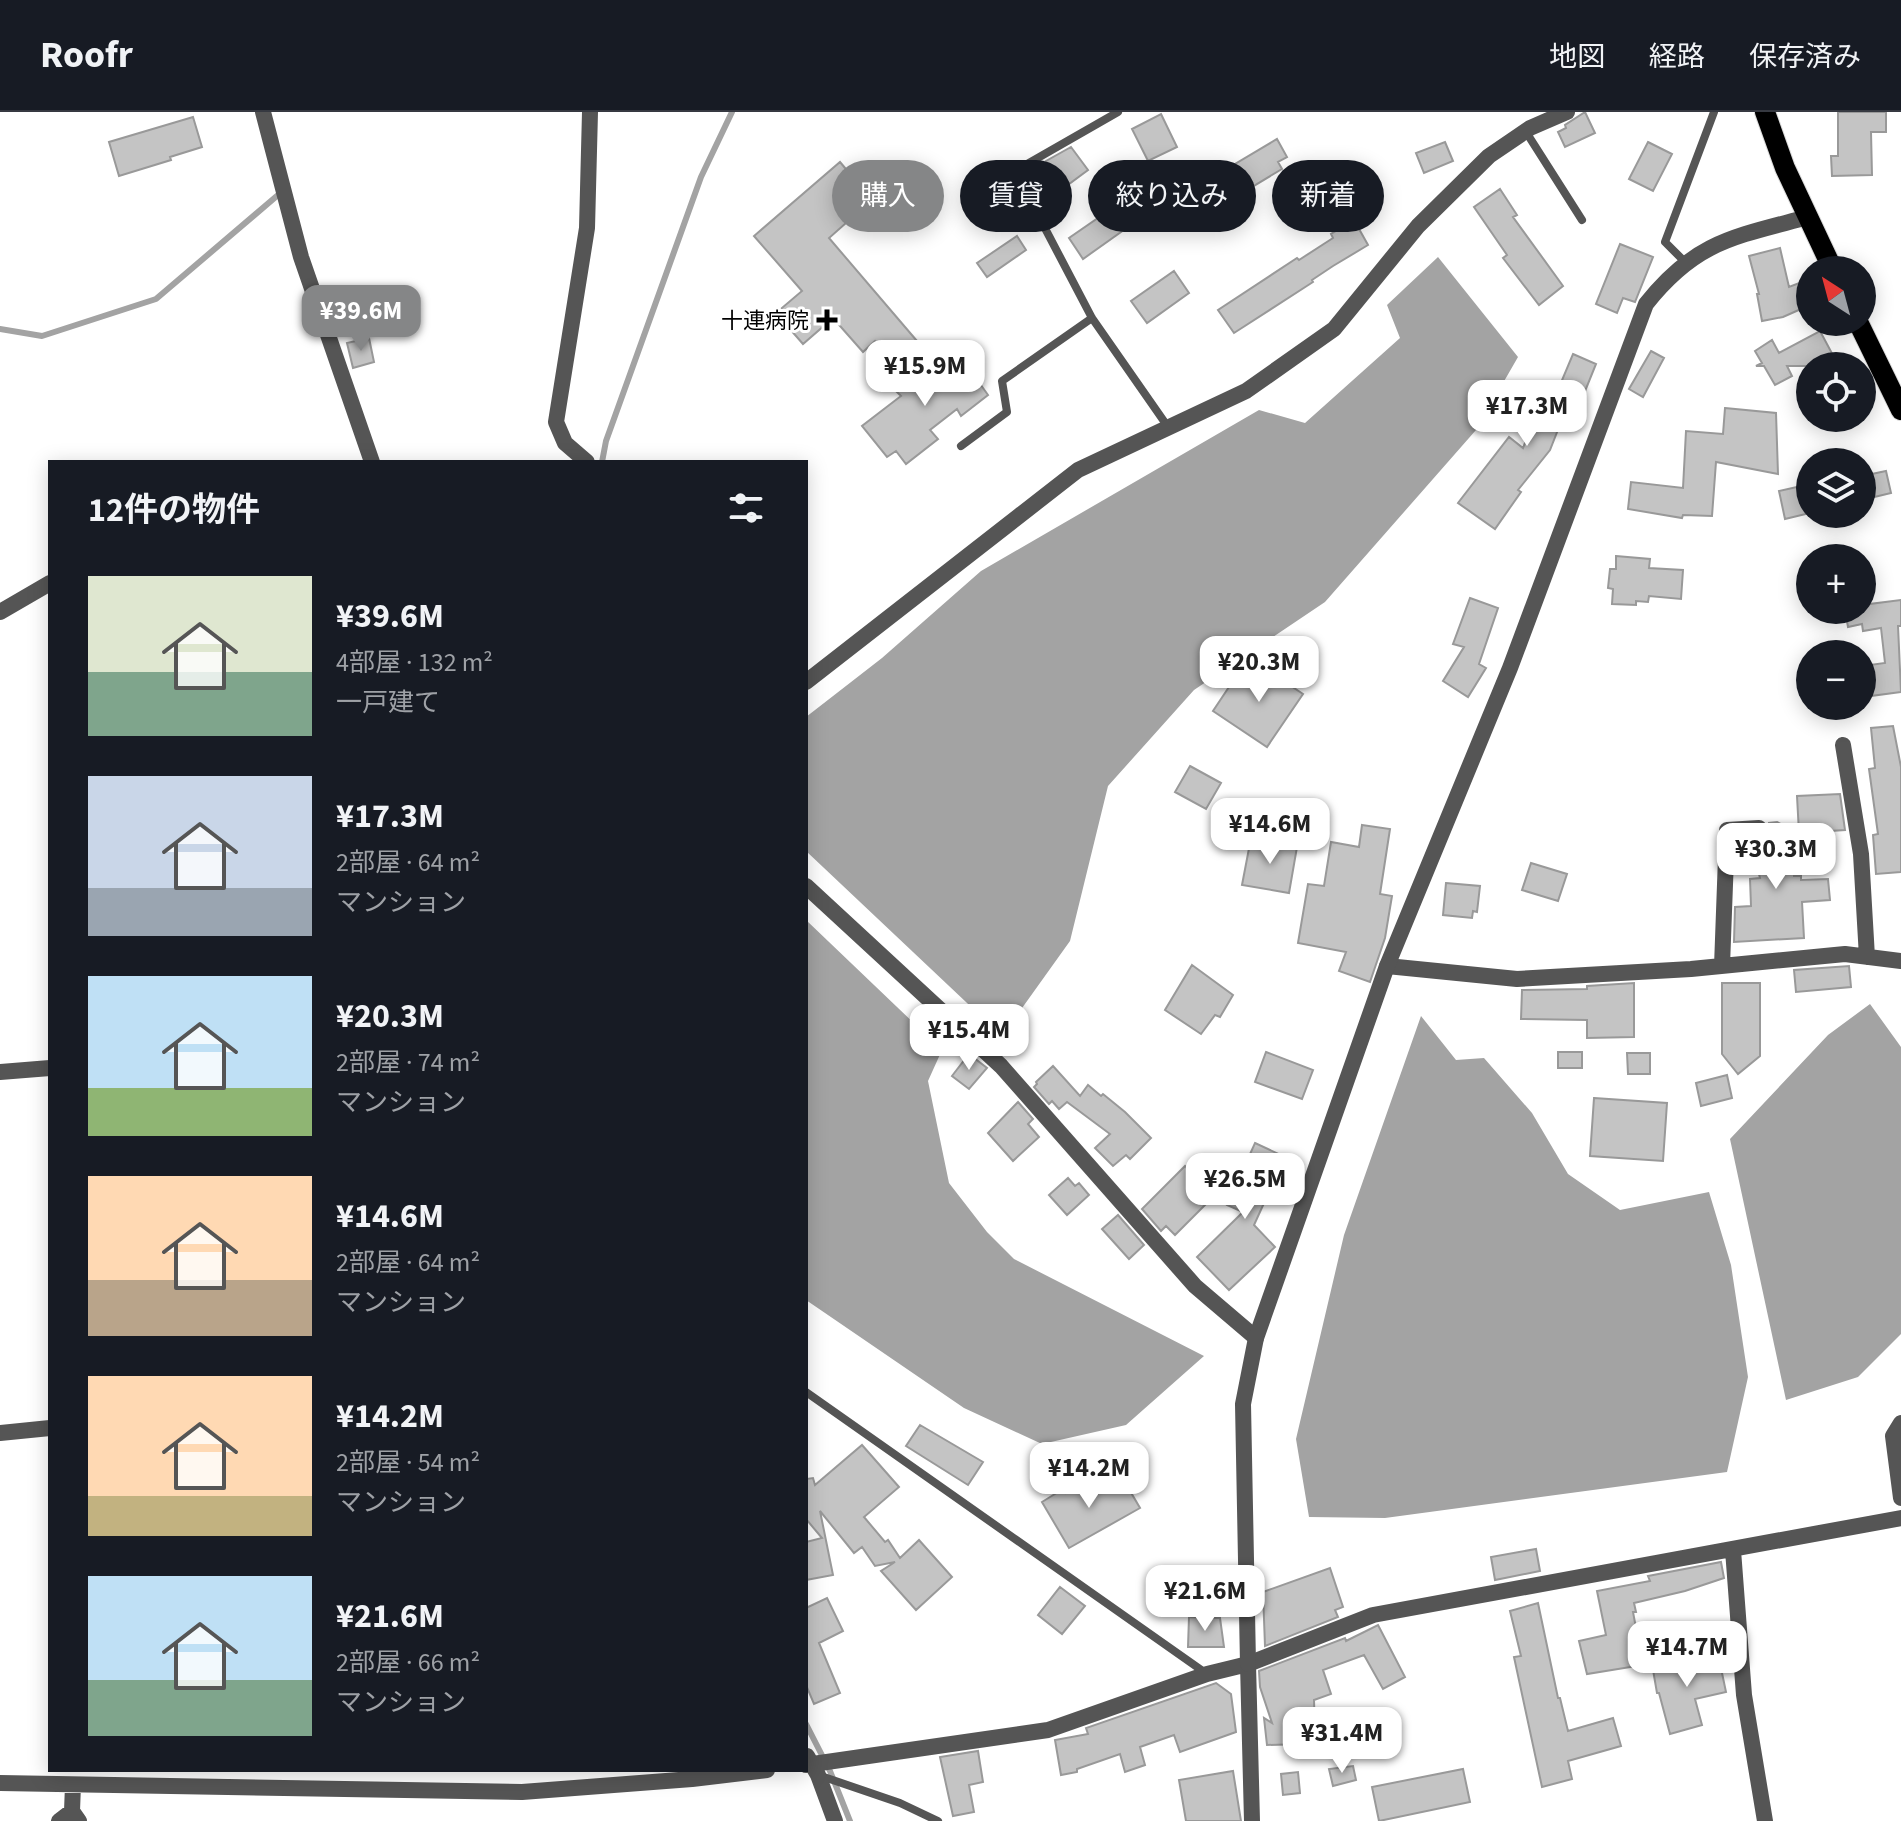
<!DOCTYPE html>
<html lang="ja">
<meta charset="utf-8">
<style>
body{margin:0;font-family:"Source Sans 3","Noto Sans JP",sans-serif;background:#242831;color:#f1f3f6;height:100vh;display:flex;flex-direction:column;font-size:30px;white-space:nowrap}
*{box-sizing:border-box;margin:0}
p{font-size:26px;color:#9ea1a6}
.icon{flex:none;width:44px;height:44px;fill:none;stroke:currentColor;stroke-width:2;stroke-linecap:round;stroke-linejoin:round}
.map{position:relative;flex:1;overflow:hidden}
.side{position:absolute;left:48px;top:348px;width:760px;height:1312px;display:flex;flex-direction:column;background:#171b24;border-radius:0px;box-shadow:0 4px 20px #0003}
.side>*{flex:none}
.guide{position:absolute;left:832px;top:48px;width:760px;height:72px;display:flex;gap:16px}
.needle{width:52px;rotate:324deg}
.fabs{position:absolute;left:1796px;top:144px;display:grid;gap:16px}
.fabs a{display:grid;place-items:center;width:80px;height:80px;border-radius:50%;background:#171b24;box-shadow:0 4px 20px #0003;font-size:40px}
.price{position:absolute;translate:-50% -68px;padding:0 18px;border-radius:16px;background:#fff;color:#222;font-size:26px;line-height:52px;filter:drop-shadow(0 2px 4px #0008)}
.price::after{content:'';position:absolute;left:50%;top:48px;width:24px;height:18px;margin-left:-12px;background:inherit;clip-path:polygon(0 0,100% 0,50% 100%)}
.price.on{background:#858687;color:#fff}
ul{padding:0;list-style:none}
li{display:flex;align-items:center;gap:24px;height:200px;padding:0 40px}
li span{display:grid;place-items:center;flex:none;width:224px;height:160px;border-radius:0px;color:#555}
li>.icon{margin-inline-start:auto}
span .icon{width:96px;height:96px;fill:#fffc;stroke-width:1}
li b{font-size:34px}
h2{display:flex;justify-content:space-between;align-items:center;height:96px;padding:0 40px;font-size:34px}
.pill{padding:0 28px;border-radius:36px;background:#171b24;box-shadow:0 4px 20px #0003;font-size:28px;line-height:72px}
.pill.on{background:#858687;color:#fff}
header{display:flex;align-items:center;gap:48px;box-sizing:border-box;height:112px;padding:0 40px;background:#171b24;border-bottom:2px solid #363941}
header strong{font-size:38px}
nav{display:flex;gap:44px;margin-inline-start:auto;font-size:28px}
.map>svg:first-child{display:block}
.water{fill:#a3a3a3}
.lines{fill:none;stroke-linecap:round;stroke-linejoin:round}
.stream{stroke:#a3a3a3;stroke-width:6}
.building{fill:#c4c4c4;stroke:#999;stroke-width:2}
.primary-casing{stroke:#dbdbdb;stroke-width:22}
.service{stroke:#555;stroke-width:8}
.minor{stroke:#555;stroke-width:16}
.tertiary{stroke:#555;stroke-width:16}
.primary{stroke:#000;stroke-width:20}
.poi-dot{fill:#000;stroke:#fff;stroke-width:3}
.labels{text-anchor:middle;stroke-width:6;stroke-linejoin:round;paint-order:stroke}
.poi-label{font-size:22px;fill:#000;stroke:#fff;text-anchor:end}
</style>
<header>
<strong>Roofr</strong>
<nav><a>地図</a><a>経路</a><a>保存済み</a></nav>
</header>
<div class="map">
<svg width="1901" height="1709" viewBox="0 0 1901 1709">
<rect width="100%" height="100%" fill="#fff"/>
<path class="water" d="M1438 145 1518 245 1476 318 1325 490 1194 578 1108 674 1070 829 1002 924 806 739V605L882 546 981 459 1259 298 1305 311 1400 226 1387 193Z
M806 808 942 938 928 969 949 1071 987 1120 1014 1147 1204 1244 1126 1313 1042 1332 964 1296 806 1188Z
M1870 892 1901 935V1222L1858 1265 1786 1288 1730 1027 1828 923Z
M1421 904 1456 948 1484 946 1532 1001 1568 1062 1620 1098 1709 1080 1731 1153 1748 1265 1727 1360 1385 1406 1309 1405 1296 1327 1344 1123Z"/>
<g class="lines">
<path class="stream" d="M0 217 42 224 156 187 278 83
M602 350 606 329 701 65 732 0
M806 1612 830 1659 850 1709"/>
</g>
<path class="building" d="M1585 0 1595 21 1565 35 1558 20 1566 16 1565 13Z
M1838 0H1886V20H1871L1872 63 1832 64 1831 44H1838Z
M1161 2 1177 35 1148 49 1132 17Z
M193 5 202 35 170 45 171 48 119 64 109 30Z
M1277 27 1287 45 1278 50 1282 57 1242 81 1239 75 1223 84 1213 65Z
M1445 30 1453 49 1424 61 1416 41Z
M1648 30 1672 42 1653 79 1629 67Z
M1071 35 1088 58 1065 75 1046 49Z
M840 50 872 88 829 126 917 229 893 250 875 229 863 240 833 206 803 232 776 201 802 179 754 124Z
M1500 77 1517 103 1513 105 1563 174 1539 193 1503 146 1507 143 1474 95Z
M1114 95 1128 115 1083 147 1069 126Z
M1354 108 1368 133 1333 154 1312 168 1313 170 1234 221 1218 198 1297 146 1299 148 1333 126 1331 122Z
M1017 124 1026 138 987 165 977 151Z
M1620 132 1653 145 1635 190 1623 186 1617 201 1596 192Z
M1780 136 1789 175 1810 167V193L1783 205 1762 209 1757 182H1759L1749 144Z
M1174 159 1189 181 1147 211 1131 189Z
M399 186 406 214 367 224 360 195Z
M1820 219 1835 247 1821 254H1787L1792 264 1775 273 1764 254H1756L1762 251 1755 239 1772 228 1779 241Z
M369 226 374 250 353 256 347 231Z
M956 238 988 283 961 304 957 297 930 318 938 327 906 352 896 339 887 345 862 314 901 284 896 279 918 262 921 266Z
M1651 239 1664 246 1643 285 1629 277Z
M1573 242 1596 252 1579 294 1583 296 1577 311 1563 305 1550 338 1518 378 1521 380 1495 417 1458 391 1509 325 1523 336 1544 281 1555 285Z
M1725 296 1776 301 1778 362 1716 350 1712 404 1683 403 1682 406 1628 397 1631 370 1683 376 1686 319 1723 322Z
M1886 359 1891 381 1862 388V364Z
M1810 372V401L1785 407 1779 379Z
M1616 444 1650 447 1649 456 1683 458 1681 487 1649 484 1648 490 1636 489V493L1612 492 1613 477 1608 476 1610 457H1616Z
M1470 486 1498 496 1479 552 1486 556 1468 585 1443 569 1464 535 1453 532Z
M1901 488V514H1898L1901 580 1863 585 1862 554 1885 551 1881 516 1863 519 1862 512 1848 515 1845 498H1862V493Z
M1261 554 1303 582 1267 635 1213 599 1231 572Z
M1893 614 1901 655V760L1876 762 1873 723 1878 722 1869 657 1875 656 1871 616Z
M1190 654 1221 671 1206 697 1175 680Z
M1840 682 1845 718 1799 721 1797 684Z
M1777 710 1793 718 1794 764H1801V768L1828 767 1830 788 1802 790 1804 826 1734 830 1735 795 1751 794 1750 767 1760 766 1751 731 1737 734 1738 728 1764 726 1769 720V711Z
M1362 713 1390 717 1380 782 1392 784 1385 826 1370 870 1339 859 1346 840 1298 831 1308 772 1324 774 1331 730 1359 735Z
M1251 726 1297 735 1289 781 1242 773Z
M1531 751 1567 762 1558 789 1522 778Z
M1446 771 1480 774 1477 800 1473 799 1472 806 1443 803Z
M1192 853 1233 883 1220 905 1215 903 1201 922 1165 898Z
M1849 854 1851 875 1796 880 1794 858Z
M1634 871V925L1587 926V908L1521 907 1522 878 1587 877V874Z
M1722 871H1760V944L1738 962 1722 942Z
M1266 940 1313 958 1302 987 1255 970Z
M1558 940H1582V956H1558Z
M1627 941H1650V962H1628Z
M969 942 987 956 969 977 952 964Z
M1053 954 1080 984 1088 973 1101 984 1103 982 1125 1000 1151 1026 1130 1047 1126 1043 1113 1054 1095 1036 1110 1022 1067 990 1059 997 1052 989 1049 992 1034 975 1037 972 1036 970Z
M1727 963 1732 986 1701 994 1696 971Z
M1594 986 1667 991 1663 1049 1590 1044Z
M1018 990 1033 1007 1028 1012 1039 1025 1013 1049 988 1021Z
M1255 1031 1285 1045 1254 1113 1275 1135 1229 1178 1197 1145 1243 1100 1227 1093Z
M1185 1054 1214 1084 1175 1123 1166 1114 1161 1119 1142 1097Z
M1068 1066 1075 1074 1079 1071 1089 1083 1067 1103 1049 1083Z
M1118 1103 1144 1133 1129 1147 1102 1117Z
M920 1313 983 1350 968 1373 906 1334Z
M862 1333 899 1375 864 1405 885 1430 888 1428 900 1446 919 1428 952 1465 916 1498 881 1459 895 1450 875 1454 862 1435 854 1441 820 1399 833 1463 806 1468V1430L822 1426 806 1407V1367L813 1366 815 1373Z
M1123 1367 1140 1396 1069 1436 1042 1390 1063 1377 1066 1381 1086 1370 1094 1384Z
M1536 1437 1540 1459 1495 1468 1491 1445Z
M1721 1450 1724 1466 1685 1479 1634 1491 1636 1500H1633L1643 1553 1587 1562 1579 1529 1606 1523 1597 1479 1650 1469 1648 1464Z
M1330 1456 1343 1495 1335 1498 1338 1505 1265 1534 1263 1480Z
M1178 1462H1204L1203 1494H1178Z
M1060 1475 1085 1494 1062 1522 1038 1503Z
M827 1486 843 1519 819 1531 840 1581 814 1592 806 1573V1496Z
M1538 1491 1558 1586H1560L1568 1619 1613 1606 1621 1634 1568 1649 1572 1667 1542 1675 1514 1545 1521 1544 1510 1499Z
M1189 1505 1220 1506 1224 1535H1188Z
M1378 1513 1405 1565 1383 1577 1364 1543 1323 1558 1331 1582 1314 1588 1315 1622 1302 1623V1632L1267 1633 1264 1606 1272 1611 1260 1575 1259 1559 1345 1526 1346 1529Z
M1718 1542 1726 1580 1695 1587 1702 1613 1670 1622 1659 1581H1657L1652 1552 1683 1546V1550Z
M1216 1571 1231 1582 1236 1620 1180 1640 1174 1623 1140 1635 1145 1653 1125 1660 1120 1642 1077 1657V1660L1061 1663 1055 1628 1088 1622 1086 1616Z
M978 1639 983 1670 969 1673 974 1700 953 1704 940 1645Z
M1353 1654 1356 1668 1333 1674 1329 1657Z
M1463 1657 1470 1690 1379 1709 1372 1675Z
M1233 1659 1241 1709H1186L1179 1668Z
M1298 1660 1300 1681 1283 1683 1281 1662Z"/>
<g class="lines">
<g class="primary-casing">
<path id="primary" d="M1765 0 1785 56 1833 158
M1858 210 1901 298"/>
</g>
<path class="service" d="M1118 0 1015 59 1092 206 1168 315
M1526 20 1582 108
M1685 150 1665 130 1714 0
M961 334 1007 300 1002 269 1092 206
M806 1280 1207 1562
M818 1663 900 1691 938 1709"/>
<path class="minor" d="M263 0 301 145 372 350
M587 350 565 331 556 310 587 116 590 0
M0 500 50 471
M806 570 1078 358 1246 279 1334 217 1418 114 1489 44 1530 16 1567 0
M1843 633 1861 742 1867 845
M806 774 1001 954 1195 1174 1256 1226
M1387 854 1517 867 1691 857 1845 842 1901 849
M1722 854 1727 718 1759 716
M0 960 50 956
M1901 1311 1893 1324 1901 1386
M0 1321 50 1316
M1733 1438 1744 1583 1765 1709
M1248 1552 1252 1709
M807 1644 818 1663 835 1709
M806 1653 1048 1618 1207 1562 1248 1552 1373 1503 1901 1406
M0 1671 522 1680 692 1667 767 1658
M73 1673 72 1699 79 1709
M59 1709 72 1699"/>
<path class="tertiary" d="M1248 1552 1243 1292 1256 1226 1387 854 1510 556 1646 192C1696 129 1734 125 1808 105"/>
<use href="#primary" class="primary"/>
</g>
<path class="poi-dot" d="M823 196h8v8h8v8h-8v8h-8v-8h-8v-8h8z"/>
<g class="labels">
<g class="poi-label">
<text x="809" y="216">十連病院</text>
</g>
</g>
</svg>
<div class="fabs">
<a><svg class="needle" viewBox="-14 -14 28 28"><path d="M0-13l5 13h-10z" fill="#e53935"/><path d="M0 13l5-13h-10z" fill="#9ea1a6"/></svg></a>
<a><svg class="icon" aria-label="locate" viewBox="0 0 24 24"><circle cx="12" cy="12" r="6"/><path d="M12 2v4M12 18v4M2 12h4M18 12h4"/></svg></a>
<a><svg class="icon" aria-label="layers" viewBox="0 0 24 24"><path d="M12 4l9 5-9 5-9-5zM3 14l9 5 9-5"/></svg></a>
<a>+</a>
<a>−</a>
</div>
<b class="price on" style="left:361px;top:241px">¥39.6M</b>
<b class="price" style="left:925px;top:296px">¥15.9M</b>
<b class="price" style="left:1527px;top:336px">¥17.3M</b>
<b class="price" style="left:1259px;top:592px">¥20.3M</b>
<b class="price" style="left:1270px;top:754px">¥14.6M</b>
<b class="price" style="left:1776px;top:779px">¥30.3M</b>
<b class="price" style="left:969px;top:960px">¥15.4M</b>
<b class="price" style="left:1245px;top:1109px">¥26.5M</b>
<b class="price" style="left:1089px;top:1398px">¥14.2M</b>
<b class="price" style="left:1205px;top:1521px">¥21.6M</b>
<b class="price" style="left:1687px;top:1577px">¥14.7M</b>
<b class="price" style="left:1342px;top:1663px">¥31.4M</b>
<div class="guide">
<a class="pill on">購入</a>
<a class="pill">賃貸</a>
<a class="pill">絞り込み</a>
<a class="pill">新着</a>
</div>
<section class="side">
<h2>12件の物件<svg class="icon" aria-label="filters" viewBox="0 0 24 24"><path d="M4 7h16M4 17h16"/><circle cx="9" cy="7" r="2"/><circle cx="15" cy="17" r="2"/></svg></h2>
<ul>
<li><span style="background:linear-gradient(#dfe7d0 60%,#7fa58c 0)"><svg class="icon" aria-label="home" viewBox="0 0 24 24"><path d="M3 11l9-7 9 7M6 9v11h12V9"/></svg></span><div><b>¥39.6M</b><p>4部屋 · 132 m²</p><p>一戸建て</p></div></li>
<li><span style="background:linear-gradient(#c9d6e8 70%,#9aa5b1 0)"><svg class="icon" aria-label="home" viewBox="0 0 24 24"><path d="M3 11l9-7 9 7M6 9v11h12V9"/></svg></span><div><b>¥17.3M</b><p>2部屋 · 64 m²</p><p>マンション</p></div></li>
<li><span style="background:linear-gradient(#bfe0f5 70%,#8fb573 0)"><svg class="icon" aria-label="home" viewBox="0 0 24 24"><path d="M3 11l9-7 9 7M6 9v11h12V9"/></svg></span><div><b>¥20.3M</b><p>2部屋 · 74 m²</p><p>マンション</p></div></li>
<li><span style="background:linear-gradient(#ffd9b3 65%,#b9a48a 0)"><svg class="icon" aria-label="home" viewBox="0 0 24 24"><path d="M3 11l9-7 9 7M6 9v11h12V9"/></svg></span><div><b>¥14.6M</b><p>2部屋 · 64 m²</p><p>マンション</p></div></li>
<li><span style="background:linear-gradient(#ffd9b3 75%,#c2b280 0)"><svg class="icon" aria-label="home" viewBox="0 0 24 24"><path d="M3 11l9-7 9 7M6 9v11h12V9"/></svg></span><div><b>¥14.2M</b><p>2部屋 · 54 m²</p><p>マンション</p></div></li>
<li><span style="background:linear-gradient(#bfe0f5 65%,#7fa58c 0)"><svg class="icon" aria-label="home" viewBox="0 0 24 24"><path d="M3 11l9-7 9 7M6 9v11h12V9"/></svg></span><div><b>¥21.6M</b><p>2部屋 · 66 m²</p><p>マンション</p></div></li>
</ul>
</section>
</div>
